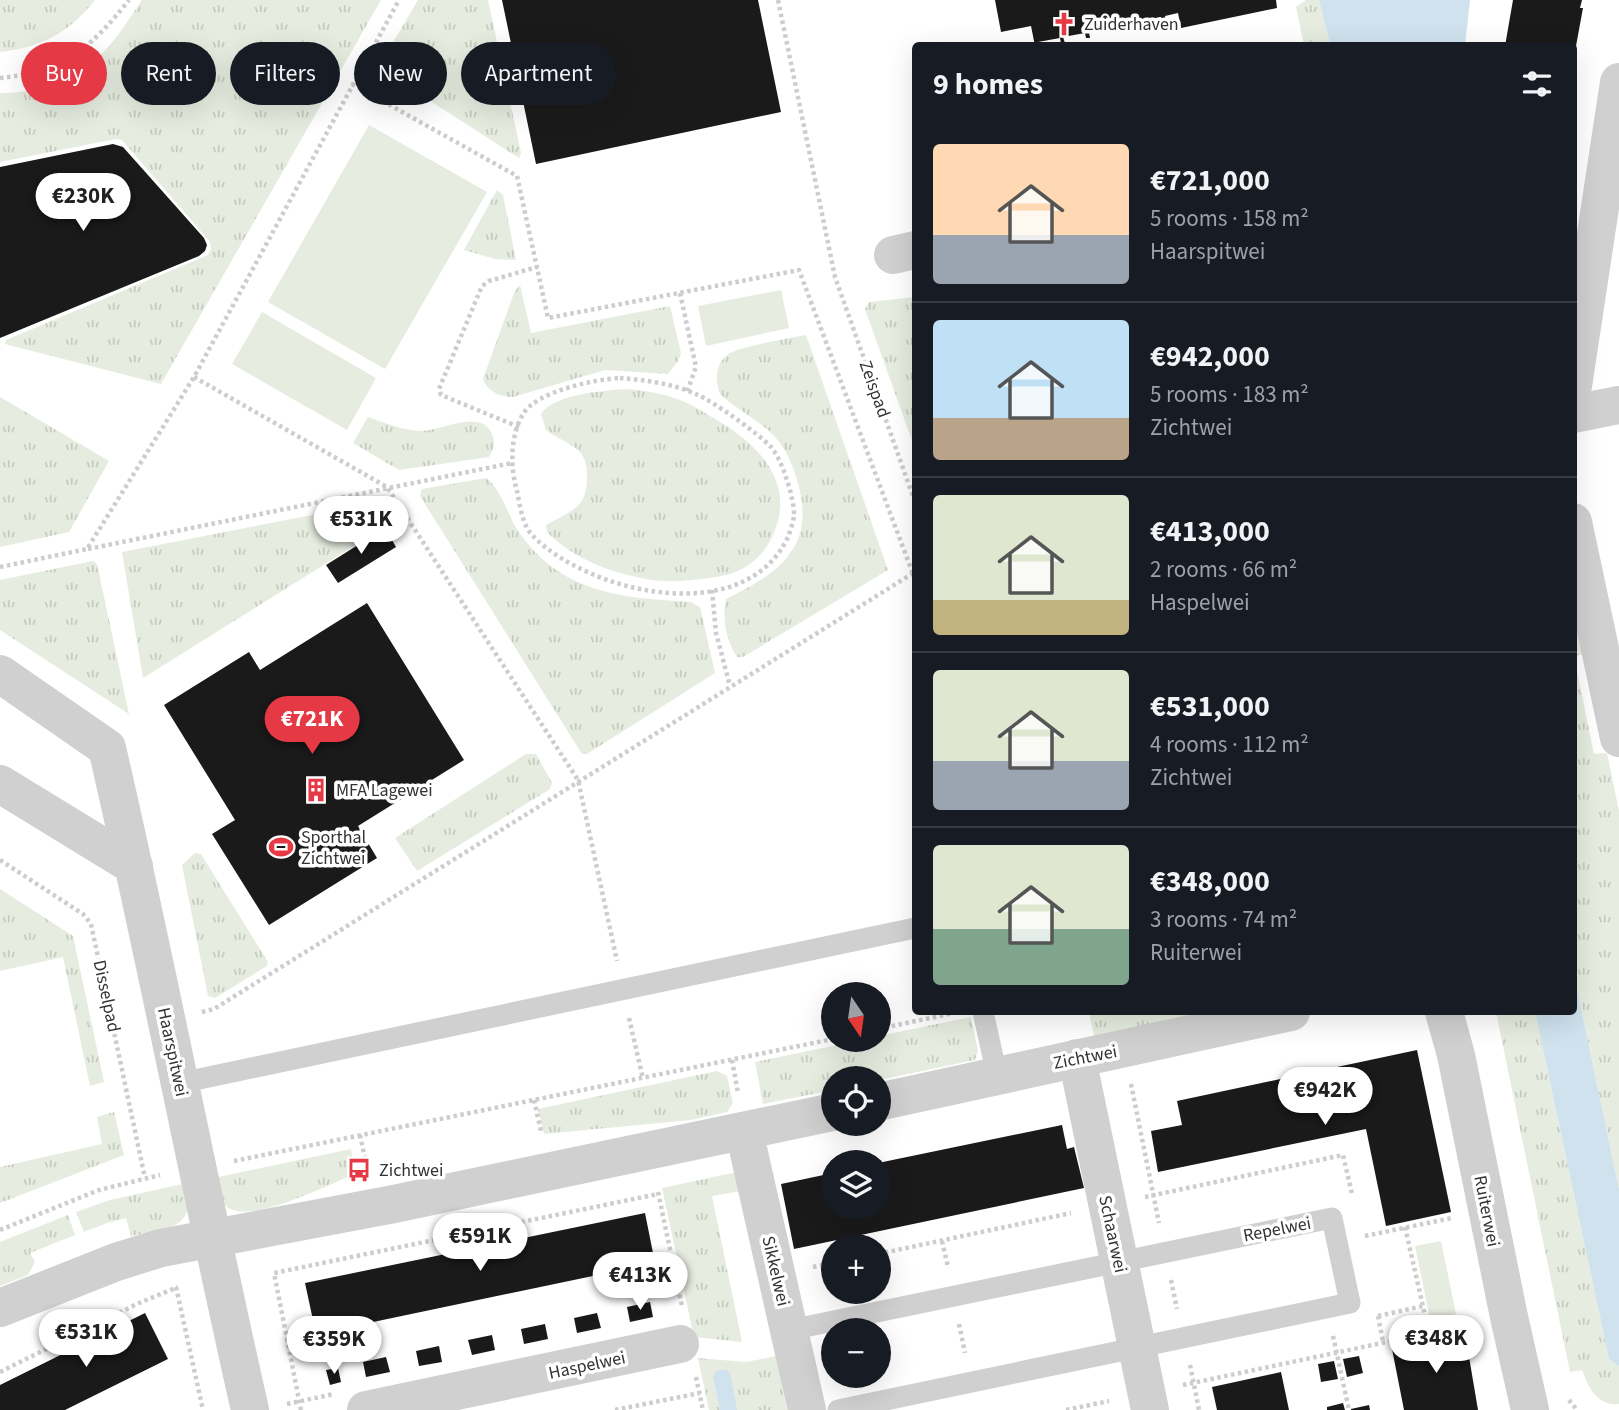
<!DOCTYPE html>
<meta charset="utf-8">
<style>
body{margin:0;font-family:"Source Sans 3",sans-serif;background:#20242c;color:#f1f3f6;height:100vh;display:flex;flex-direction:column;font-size:26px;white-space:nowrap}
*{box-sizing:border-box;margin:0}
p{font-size:23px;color:#9ea1a6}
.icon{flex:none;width:38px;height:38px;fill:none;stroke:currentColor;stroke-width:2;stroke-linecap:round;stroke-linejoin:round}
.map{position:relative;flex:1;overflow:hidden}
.sheet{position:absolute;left:912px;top:42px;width:665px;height:973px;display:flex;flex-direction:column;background:#171b24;border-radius:7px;box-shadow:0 7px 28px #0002}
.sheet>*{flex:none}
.hud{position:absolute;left:21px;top:42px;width:665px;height:63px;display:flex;gap:14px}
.needle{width:46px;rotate:167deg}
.controls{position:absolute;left:821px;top:982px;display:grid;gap:14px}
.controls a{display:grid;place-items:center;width:70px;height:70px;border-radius:50%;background:#171b24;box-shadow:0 7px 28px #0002;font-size:35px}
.price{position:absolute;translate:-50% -60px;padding:0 16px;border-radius:24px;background:#fff;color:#222;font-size:23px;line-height:46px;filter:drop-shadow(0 2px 4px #0008)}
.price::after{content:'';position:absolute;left:50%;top:42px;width:21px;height:16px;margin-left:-10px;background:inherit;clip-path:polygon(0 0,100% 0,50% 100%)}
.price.active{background:#e63946;color:#fff}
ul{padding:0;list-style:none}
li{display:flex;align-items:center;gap:21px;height:175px;padding:0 21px}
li+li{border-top:2px solid #363941}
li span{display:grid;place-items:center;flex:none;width:196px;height:140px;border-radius:7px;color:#555}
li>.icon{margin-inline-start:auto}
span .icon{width:84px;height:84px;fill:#fffc;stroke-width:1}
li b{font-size:30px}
h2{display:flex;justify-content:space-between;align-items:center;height:84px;padding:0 21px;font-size:30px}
.pill{padding:0 24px;border-radius:32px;background:#171b24;box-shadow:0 7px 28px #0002;font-size:24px;line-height:63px}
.pill.active{background:#e63946;color:#fff}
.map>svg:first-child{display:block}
.grass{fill:url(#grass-tufts)}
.park{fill:#e6ecdf}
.water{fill:#cfe2ee}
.building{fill:#1a1a1a}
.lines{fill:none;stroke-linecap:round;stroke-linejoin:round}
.path{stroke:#cdcdcd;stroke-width:4.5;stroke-dasharray:3.5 3.5;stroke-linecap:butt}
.service{stroke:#d0d0d0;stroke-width:21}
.minor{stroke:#d0d0d0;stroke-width:38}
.labels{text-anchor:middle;stroke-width:7;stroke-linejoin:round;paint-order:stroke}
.poi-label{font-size:18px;fill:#333;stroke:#fff;text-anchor:start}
.street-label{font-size:18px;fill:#333;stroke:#fff}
</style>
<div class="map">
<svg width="1619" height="1410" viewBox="0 0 1619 1410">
<defs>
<pattern id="grass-tufts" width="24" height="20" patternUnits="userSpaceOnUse" patternTransform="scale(1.75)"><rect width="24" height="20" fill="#e6ecdf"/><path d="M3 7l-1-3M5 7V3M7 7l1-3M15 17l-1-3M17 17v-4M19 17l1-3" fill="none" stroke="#c6cbc0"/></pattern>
</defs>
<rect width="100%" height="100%" fill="#fff"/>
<path class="grass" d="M0 0H95C69 33 42 47 0 52Z
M142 0H381L161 384 5 344 6 340 208 255 211 249 210 242 122 140 116 139 0 162V93C37 94 82 77 107 48 120 34 131 16 142 0Z
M418 0H488L521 153 519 158 382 70 380 64Z
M1306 0H1319L1330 45H1304L1296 7Z
M497 190 503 195 516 260 495 259 464 250Z
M520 285 531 333 670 306 681 353 678 361 668 374 605 370 513 397C499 397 487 391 483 379L514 293Z
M915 297V449L865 309 869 302Z
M806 335 888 570 743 657H737C726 639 722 620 726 599 781 572 817 546 797 480 793 466 786 448 775 437 759 420 737 410 720 394 715 380 715 362 730 353 740 347 790 338 806 335Z
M625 389C642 390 661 393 677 399 689 403 699 409 710 416 755 441 799 481 772 537 759 564 738 575 709 578 688 581 667 583 646 579 609 572 574 559 547 532L546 525C571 511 588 508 587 475 587 467 585 456 578 450 569 442 556 438 546 430L541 414C554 394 602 391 625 389Z
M0 397 109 461 69 532 0 547Z
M368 417C385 423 402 430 421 431 442 431 484 406 493 437 495 445 493 450 489 457L399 470 353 443Z
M486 478C499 486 508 514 516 528 559 593 620 598 691 602L700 607 715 673 587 754H582L420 496 422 489Z
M364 505 373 508 389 524 143 678 122 552Z
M93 561 97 564 129 714 0 630V580Z
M1573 596 1585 654 1574 656 1594 754 1607 753 1619 811V1189L1573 970Z
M526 754H536L552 783 550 789 417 871 395 838Z
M195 853 201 854 268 962 267 966 215 998 208 996 182 865Z
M0 889 73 936 104 1082 90 1086 63 957 0 971Z
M1089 1012H1212L1094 1036Z
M1496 1012H1535L1609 1359 1619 1366V1404C1597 1406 1589 1388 1582 1370L1570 1372Z
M971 1017 978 1051 975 1060 879 1080 878 1078H833V1090L763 1104 755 1062 862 1040H878L879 1036Z
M717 1071 727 1076 733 1103 727 1112 691 1120 544 1134 538 1109Z
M114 1112 124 1155 0 1203V1167L102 1144 97 1117Z
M351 1149 355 1174C329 1184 251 1225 227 1207 218 1200 216 1187 214 1178Z
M737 1172 741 1191 712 1196 742 1342 694 1337 662 1188Z
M187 1183C187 1191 189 1199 188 1206 186 1231 150 1232 131 1236L126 1218 107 1223 84 1232 76 1212 110 1200Z
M68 1215 75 1235 30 1253 35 1262 28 1275 0 1286V1242Z
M776 1356 787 1410H709L698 1358 746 1362Z"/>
<path class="park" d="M369 125 487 192 385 369 268 302Z
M781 290 789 328 706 346 698 306Z
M262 312 376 378 347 430 232 364Z
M1441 1241 1456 1314 1430 1319 1415 1246Z"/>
<path class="water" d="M1319 0H1470L1465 45H1330Z
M1573 970 1619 1189V1366L1609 1359 1535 1012H1573Z
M717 1370H727L730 1373 737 1410H720L713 1377Z"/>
<path class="building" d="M502 0H758L781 112 536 164Z
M995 0H1276L1277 8 1181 28 1178 13 1165 16 1166 22H1162L1161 17 1140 22V27L1137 28 1136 22 1114 27 1115 32 1112 33 1111 28 1089 32 1090 38H1086L1085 33 1063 37 1065 43 1061 44 1060 38 1038 42 1039 46H1035L1031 26 1001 32Z
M1513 0H1582L1580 8H1583L1576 46H1505Z
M113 144 123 147 204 238 207 245 205 251 199 256 0 338V167Z
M385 528 396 547 338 583 326 565Z
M367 603 464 760 358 826 377 858 269 925 212 834 235 820 164 705 249 652 260 670Z
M1417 1050 1451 1212 1386 1226 1366 1129 1158 1172 1151 1131 1182 1125 1177 1101Z
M1062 1125 1067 1149 1074 1147 1084 1188 794 1249 781 1184 833 1173V1208H878V1163Z
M645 1213 655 1263 316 1334 305 1283Z
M650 1302 653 1317 630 1322 627 1307Z
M145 1313 168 1359 65 1410H0V1385Z
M597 1313 601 1328 577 1333 574 1318Z
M545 1324 548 1339 524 1344 521 1329Z
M1465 1333 1478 1410H1404L1392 1349Z
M492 1335 495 1350 472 1355 468 1340Z
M439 1346 442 1362 419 1366 416 1351Z
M1359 1356 1363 1373 1347 1377 1343 1359Z
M386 1357 390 1372 366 1377 363 1362Z
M1334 1361 1338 1379 1321 1382 1318 1364Z
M338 1368 341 1382 330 1385 326 1370Z
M1281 1372 1289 1410H1217L1212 1387Z
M1343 1403 1345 1410H1327V1407Z
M1369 1405 1370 1410H1351V1409Z"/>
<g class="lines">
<path class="path" d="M778 0 835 277 915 502
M0 78C63 72 91 48 129 0
M352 84 517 176 548 318 799 270 913 574
M680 293 696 367 687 392
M194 377 387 487 578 780 617 961
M620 378C646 380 675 384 698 395 714 402 759 434 771 447 782 459 795 500 794 516 793 523 790 531 788 537 745 629 590 594 533 536 522 525 520 505 517 491 510 467 510 436 523 414 537 391 596 379 620 378Z
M519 427 441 395 439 389 482 286 489 281 537 267
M88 549 512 463
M0 567 87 549 194 377 399 0
M712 590 716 633 730 686
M0 860 83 914 91 924 145 1178
M202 1012 214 1009 915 572
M629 1018 643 1079
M878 1029 954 1013
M732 1060 738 1093
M1131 1084 1159 1223
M534 1100 541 1131
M360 1135 367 1168
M234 1161 833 1039
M658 1192 682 1306
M1145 1197 1343 1155 1352 1194
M1405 1227 1429 1333
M0 1230 99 1190 160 1175
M1365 1236 1452 1218
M942 1241 948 1267
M878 1254 1071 1213
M813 1267 833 1263
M1171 1280 1177 1309
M176 1287 203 1410
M1378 1316 1383 1342
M1378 1316 1423 1306
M959 1324 965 1353
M1333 1336 1349 1410
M1190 1365 1199 1410
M0 1372 139 1303 178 1287
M696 1377 703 1410
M1183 1385 1472 1324
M1569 1400 1577 1410
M287 1404 334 1394
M301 1410 274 1273 658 1194
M615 1410 700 1393
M1066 1410 1109 1401"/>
<path class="service" d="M983 1012 997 1075
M180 1083 915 928
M790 1330 1332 1218 1350 1303 838 1410"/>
<path class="minor" d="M893 255 915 250
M1573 386 1619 82
M1573 414 1619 405
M1573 522 1619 738
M0 674 107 748C158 968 200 1190 250 1410
M0 784 134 866
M1444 1012 1456 1055 1509 1317 1530 1410
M1077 1058 1150 1410
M878 1102 1291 1012
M744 1131 807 1410
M0 1308 116 1262 161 1248 394 1204 833 1112
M366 1410 680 1344"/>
</g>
<defs>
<g id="church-bare" transform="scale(1.89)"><path d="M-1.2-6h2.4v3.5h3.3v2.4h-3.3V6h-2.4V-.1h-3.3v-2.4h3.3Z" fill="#e63946" stroke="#fff" stroke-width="2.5" paint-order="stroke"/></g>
<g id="building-bare" transform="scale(1.89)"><path d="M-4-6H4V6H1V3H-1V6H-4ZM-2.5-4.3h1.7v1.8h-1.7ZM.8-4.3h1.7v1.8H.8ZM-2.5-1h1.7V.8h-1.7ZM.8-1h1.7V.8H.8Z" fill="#e63946" stroke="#fff" stroke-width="2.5" paint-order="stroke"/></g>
<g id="stadium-bare" transform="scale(1.89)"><path d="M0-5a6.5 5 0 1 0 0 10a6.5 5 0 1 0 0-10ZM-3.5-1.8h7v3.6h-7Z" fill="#e63946" stroke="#fff" stroke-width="2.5" paint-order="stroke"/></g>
<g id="bus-bare" transform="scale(1.89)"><path d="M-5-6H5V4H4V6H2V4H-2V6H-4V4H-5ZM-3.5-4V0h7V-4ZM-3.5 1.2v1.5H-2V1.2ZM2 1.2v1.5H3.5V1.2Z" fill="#e63946" stroke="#fff" stroke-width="2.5" paint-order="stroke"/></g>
</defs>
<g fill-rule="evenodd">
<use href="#church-bare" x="1064" y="24"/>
<use href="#building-bare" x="316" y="790"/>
<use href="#stadium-bare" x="281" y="847"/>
<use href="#bus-bare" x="359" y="1170"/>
</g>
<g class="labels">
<g class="poi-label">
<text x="1084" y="30">Zuiderhaven</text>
<text x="336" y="796">MFA Lagewei</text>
<text x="301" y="843">Sporthal<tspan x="301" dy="21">Zichtwei</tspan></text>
<text x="379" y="1176">Zichtwei</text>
</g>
<g class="street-label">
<text transform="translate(875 389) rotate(70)" y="6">Zeispad</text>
<text transform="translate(107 996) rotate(78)" y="6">Disselpad</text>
<text transform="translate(173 1052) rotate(78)" y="6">Haarspitwei</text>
<text transform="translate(1085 1057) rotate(-11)" y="6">Zichtwei</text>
<text transform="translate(1487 1211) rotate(79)" y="6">Ruiterwei</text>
<text transform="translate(1277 1229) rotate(-11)" y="6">Repelwei</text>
<text transform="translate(1113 1234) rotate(78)" y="6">Schaarwei</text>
<text transform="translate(776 1271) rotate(77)" y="6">Sikkelwei</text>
<text transform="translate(587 1365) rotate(-12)" y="6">Haspelwei</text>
</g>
</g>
</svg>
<div class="controls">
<a><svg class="needle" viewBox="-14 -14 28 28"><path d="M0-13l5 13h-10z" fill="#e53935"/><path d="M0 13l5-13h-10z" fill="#9ea1a6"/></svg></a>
<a><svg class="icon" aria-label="locate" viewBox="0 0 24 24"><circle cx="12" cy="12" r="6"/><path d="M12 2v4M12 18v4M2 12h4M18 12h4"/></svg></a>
<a><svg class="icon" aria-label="layers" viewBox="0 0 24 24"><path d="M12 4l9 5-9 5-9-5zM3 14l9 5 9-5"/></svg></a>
<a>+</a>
<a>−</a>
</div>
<b class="price" style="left:83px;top:233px">€230K</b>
<b class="price" style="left:361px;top:556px">€531K</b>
<b class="price active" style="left:312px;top:756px">€721K</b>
<b class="price" style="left:1325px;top:1127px">€942K</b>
<b class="price" style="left:480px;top:1273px">€591K</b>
<b class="price" style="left:640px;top:1312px">€413K</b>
<b class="price" style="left:86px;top:1369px">€531K</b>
<b class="price" style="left:1436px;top:1375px">€348K</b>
<b class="price" style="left:334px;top:1376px">€359K</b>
<div class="hud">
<a class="pill active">Buy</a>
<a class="pill">Rent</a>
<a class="pill">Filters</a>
<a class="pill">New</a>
<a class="pill">Apartment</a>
</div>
<section class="sheet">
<h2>9 homes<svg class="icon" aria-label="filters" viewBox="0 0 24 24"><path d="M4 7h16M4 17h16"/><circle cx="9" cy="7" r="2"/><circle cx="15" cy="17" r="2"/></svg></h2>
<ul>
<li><span style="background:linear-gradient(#ffd9b3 65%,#9aa5b1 0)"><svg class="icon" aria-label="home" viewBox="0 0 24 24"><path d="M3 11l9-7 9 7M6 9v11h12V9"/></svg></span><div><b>€721,000</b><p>5 rooms · 158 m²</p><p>Haarspitwei</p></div></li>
<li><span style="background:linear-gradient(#bfe0f5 70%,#b9a48a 0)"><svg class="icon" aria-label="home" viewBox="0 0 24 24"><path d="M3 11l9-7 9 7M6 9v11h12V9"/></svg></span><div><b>€942,000</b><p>5 rooms · 183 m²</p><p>Zichtwei</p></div></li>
<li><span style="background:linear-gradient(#dfe7d0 75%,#c2b280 0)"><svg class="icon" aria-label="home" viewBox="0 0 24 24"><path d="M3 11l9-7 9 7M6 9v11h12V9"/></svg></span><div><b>€413,000</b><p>2 rooms · 66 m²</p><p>Haspelwei</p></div></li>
<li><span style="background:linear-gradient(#dfe7d0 65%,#9aa5b1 0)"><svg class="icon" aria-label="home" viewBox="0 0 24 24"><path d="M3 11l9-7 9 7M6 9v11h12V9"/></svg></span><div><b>€531,000</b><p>4 rooms · 112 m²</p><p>Zichtwei</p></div></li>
<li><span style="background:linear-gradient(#dfe7d0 60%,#7fa58c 0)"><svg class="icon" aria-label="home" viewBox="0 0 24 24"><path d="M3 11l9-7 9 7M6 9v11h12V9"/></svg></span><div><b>€348,000</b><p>3 rooms · 74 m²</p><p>Ruiterwei</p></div></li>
</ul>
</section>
</div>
